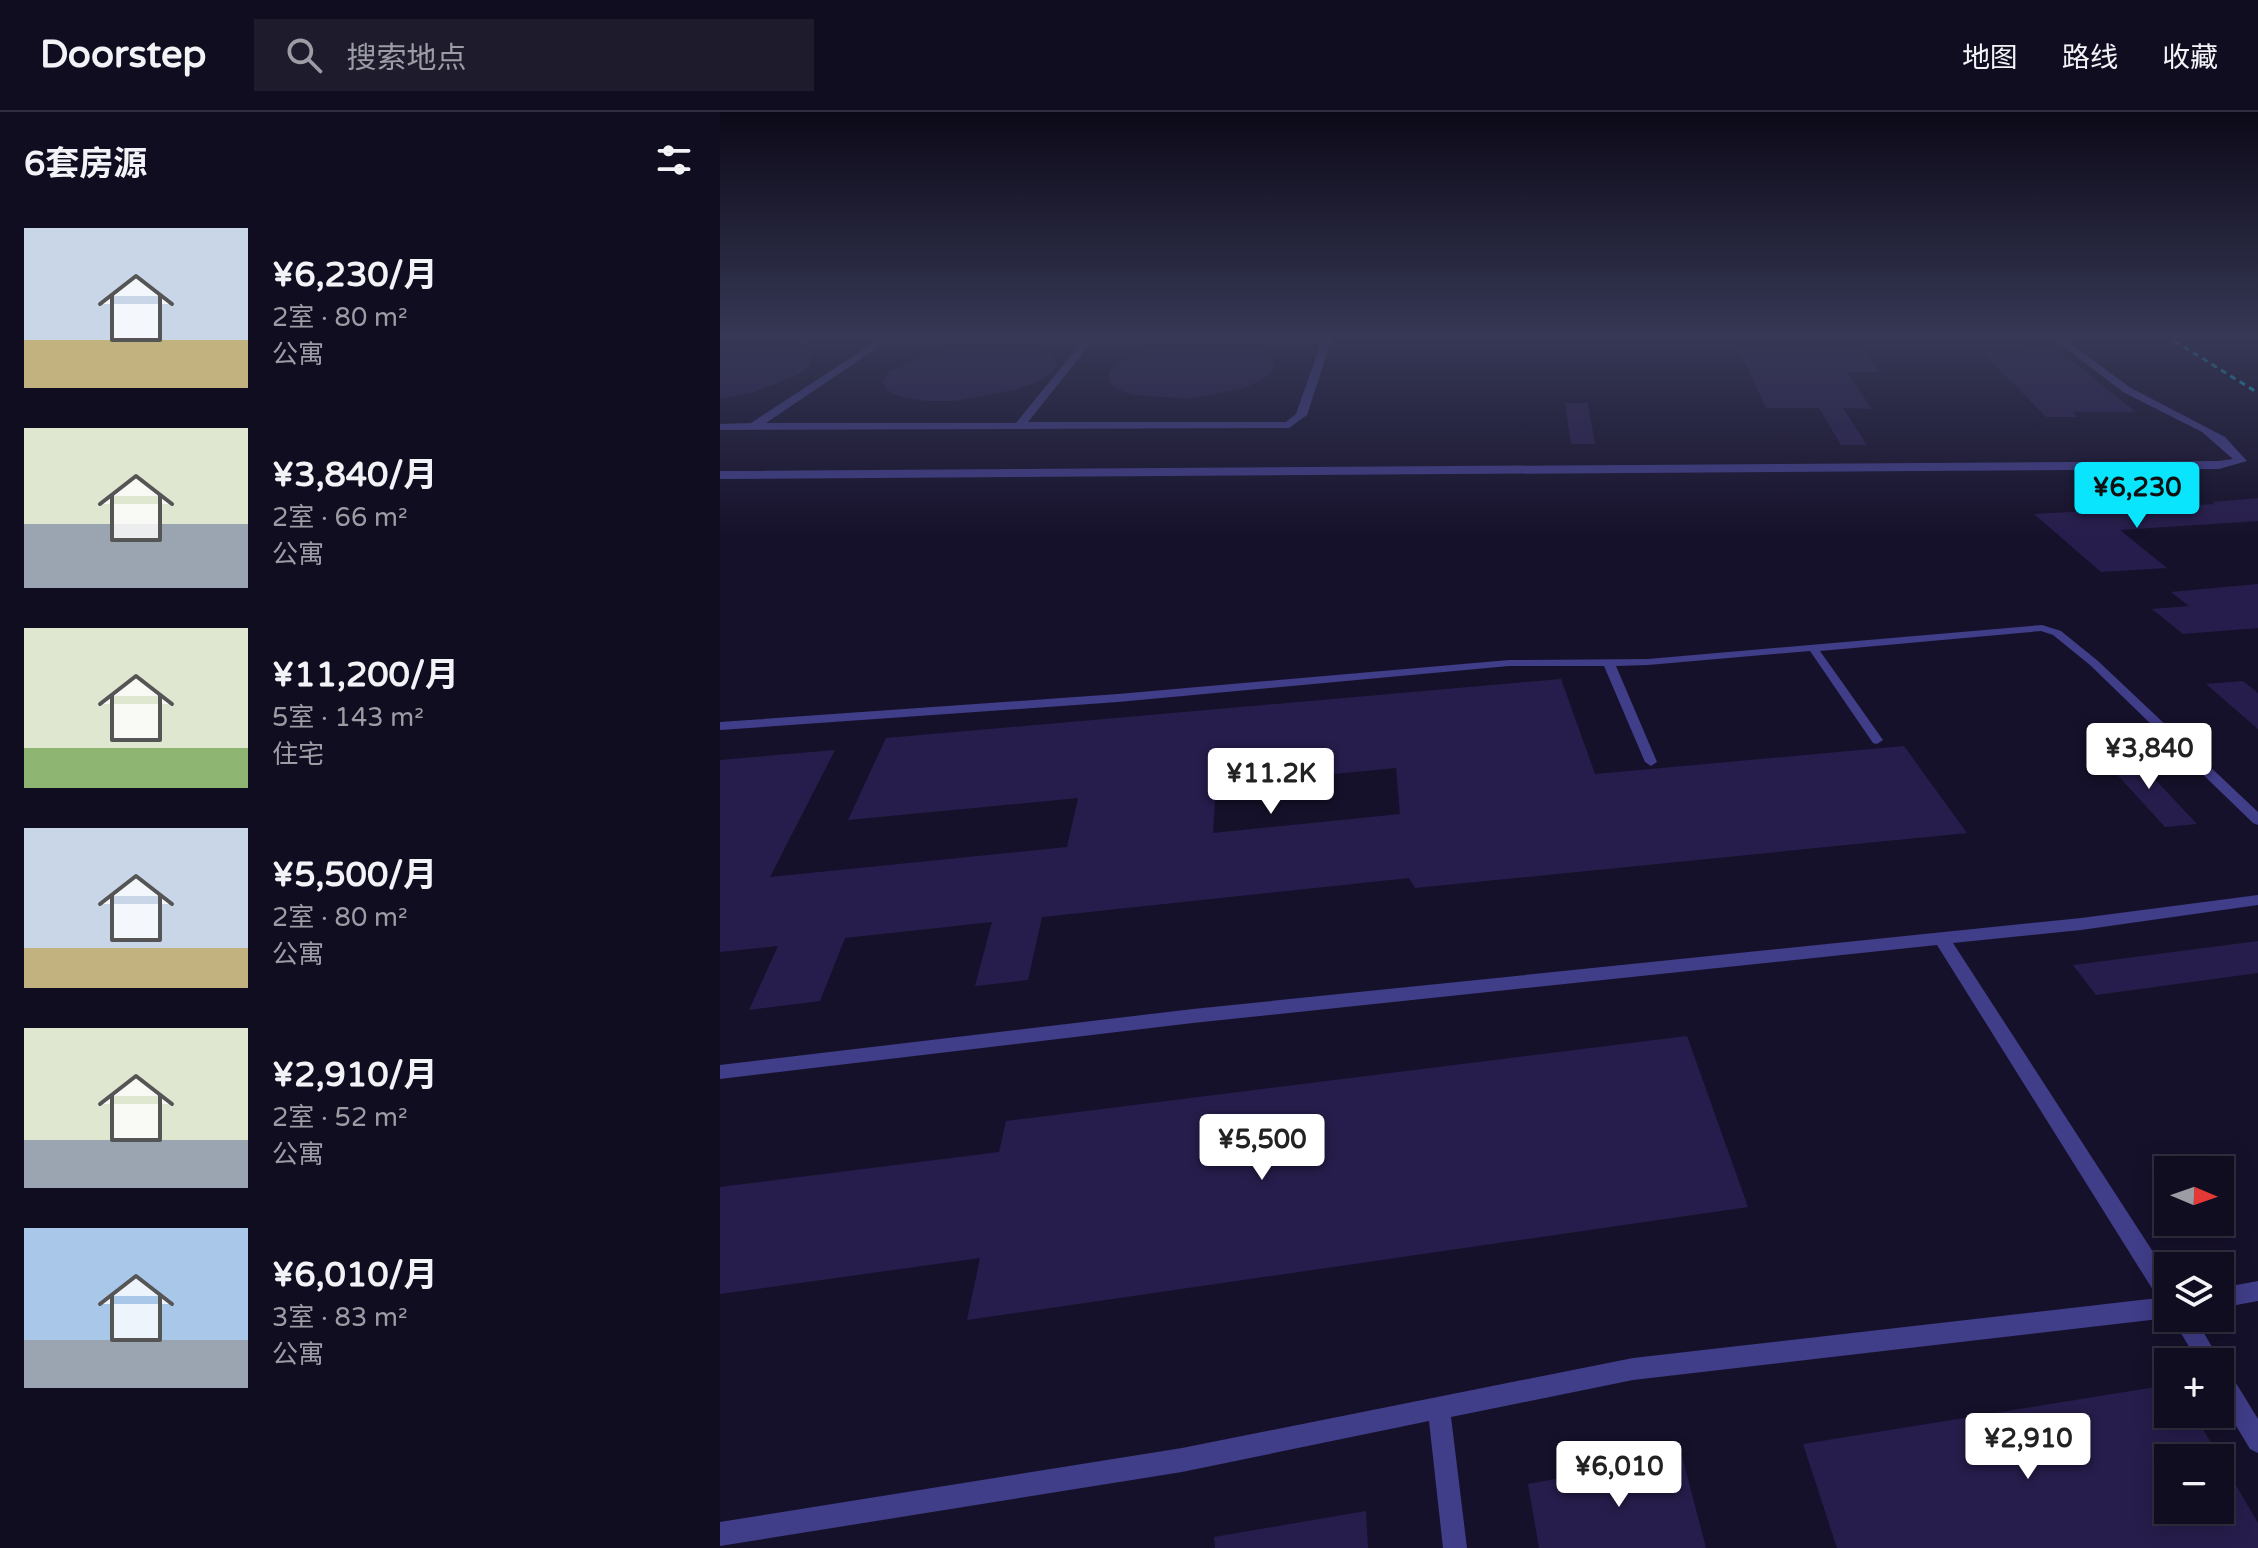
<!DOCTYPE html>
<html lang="zh">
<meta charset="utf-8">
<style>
body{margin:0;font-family:"Varela Round","Noto Sans SC",sans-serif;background:#1e1b2d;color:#f1f3f6;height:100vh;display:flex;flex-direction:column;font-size:30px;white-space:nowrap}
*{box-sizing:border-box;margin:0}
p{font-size:26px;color:#9c9ca5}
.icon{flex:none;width:44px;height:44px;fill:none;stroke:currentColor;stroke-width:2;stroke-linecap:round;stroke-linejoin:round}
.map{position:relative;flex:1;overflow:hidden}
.sheet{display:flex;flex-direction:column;background:#100d20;width:720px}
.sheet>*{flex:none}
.needle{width:52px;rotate:92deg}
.controls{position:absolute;left:1434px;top:1044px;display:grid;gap:16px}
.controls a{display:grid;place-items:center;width:80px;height:80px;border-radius:0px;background:#100d20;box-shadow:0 4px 20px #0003,0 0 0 2px #302d3e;font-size:40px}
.price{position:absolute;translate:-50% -68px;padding:0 18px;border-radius:8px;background:#fff;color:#222;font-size:26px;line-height:52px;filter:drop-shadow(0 2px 4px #0008)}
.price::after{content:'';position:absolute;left:50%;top:48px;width:24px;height:18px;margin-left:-12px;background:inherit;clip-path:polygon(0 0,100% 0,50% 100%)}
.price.on{background:#09e5fd;color:#111}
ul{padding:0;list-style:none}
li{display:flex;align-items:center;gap:24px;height:200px;padding:0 24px}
li span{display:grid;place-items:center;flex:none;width:224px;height:160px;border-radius:0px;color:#555}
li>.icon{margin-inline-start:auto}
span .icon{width:96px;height:96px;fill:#fffc;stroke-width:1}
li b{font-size:34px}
h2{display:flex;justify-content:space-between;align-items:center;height:96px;padding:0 24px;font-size:34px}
header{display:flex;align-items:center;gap:48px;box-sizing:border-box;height:112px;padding:0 40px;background:#100d20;border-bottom:2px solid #302d3e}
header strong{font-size:38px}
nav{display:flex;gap:44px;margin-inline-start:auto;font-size:28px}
.search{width:560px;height:72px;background:#1e1b2d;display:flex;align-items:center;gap:20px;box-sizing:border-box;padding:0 28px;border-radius:0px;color:#9c9ca5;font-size:30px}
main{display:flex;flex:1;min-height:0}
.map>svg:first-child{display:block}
.building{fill:#271d4c;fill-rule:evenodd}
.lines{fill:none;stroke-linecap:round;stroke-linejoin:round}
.service{fill:#403d89;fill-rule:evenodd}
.minor{fill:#403d89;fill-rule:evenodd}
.rail{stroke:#09e5fd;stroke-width:3;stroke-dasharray:6 5;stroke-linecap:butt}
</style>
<header>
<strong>Doorstep</strong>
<div class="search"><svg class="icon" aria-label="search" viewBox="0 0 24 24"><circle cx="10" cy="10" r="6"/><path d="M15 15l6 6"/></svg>搜索地点</div>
<nav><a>地图</a><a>路线</a><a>收藏</a></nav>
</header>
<main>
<section class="sheet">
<h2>6套房源<svg class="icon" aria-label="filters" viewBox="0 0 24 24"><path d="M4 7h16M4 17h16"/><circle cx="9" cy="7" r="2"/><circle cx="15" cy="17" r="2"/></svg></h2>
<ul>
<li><span style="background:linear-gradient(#c9d6e8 70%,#c2b280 0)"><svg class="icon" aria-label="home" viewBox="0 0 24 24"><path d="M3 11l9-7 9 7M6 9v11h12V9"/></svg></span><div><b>¥6,230/月</b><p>2室 · 80 m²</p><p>公寓</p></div></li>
<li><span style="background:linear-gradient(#dfe7d0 60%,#9aa5b1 0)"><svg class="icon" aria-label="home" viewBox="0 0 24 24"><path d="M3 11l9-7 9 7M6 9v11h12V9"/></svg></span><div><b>¥3,840/月</b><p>2室 · 66 m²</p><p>公寓</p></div></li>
<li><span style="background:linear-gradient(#dfe7d0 75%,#8fb573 0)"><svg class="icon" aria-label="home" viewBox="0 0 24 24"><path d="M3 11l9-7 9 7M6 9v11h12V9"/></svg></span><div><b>¥11,200/月</b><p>5室 · 143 m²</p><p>住宅</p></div></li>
<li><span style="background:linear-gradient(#c9d6e8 75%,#c2b280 0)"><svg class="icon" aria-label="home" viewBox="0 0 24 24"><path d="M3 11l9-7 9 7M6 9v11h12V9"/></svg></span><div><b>¥5,500/月</b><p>2室 · 80 m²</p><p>公寓</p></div></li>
<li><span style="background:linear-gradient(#dfe7d0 70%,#9aa5b1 0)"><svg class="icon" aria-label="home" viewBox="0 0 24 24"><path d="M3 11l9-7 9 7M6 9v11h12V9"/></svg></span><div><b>¥2,910/月</b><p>2室 · 52 m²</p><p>公寓</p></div></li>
<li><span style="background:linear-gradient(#a9c7e8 70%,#9aa5b1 0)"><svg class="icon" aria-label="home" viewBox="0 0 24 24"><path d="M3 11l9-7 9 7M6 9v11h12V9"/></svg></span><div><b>¥6,010/月</b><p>3室 · 83 m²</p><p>公寓</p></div></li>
</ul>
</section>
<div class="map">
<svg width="1538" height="1436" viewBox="0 0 1538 1436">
<rect width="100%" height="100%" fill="#16112b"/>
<path class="building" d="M88 224 90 252 82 261 35 280 0 287V238L70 236Z
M1297 233H1332L1416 300H1353L1358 305H1326L1262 240H1304Z
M303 234 332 243 337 251 333 259 319 269 296 278 235 289H206L182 285 167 279 162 270 169 260 203 244 251 235Z
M453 234 530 236 545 242 553 249V258L543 267 525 276 469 287 414 283 396 277 388 268 390 258 400 250 417 242Z
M1019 238H1143L1160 260H1127L1152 297 1123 296 1147 333H1121L1099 296H1046Z
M845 291H868L875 332H851Z
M1538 386V409L1400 418 1447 456 1381 460 1314 402 1495 392 1492 390Z
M1538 472V516L1463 522 1432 497 1469 494 1451 480Z
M841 567 875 662 1184 634 1247 721 695 776 689 766 322 805 308 868 255 874 272 810 125 826 100 889 29 898 58 834 0 840V648L115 638 50 765 347 735 358 686 128 708 166 626ZM676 656 680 702 493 721 496 673Z
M1523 569 1538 581V617L1486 572Z
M1412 643 1477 712 1445 715 1382 646Z
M1538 829V861L1376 883 1353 853Z
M967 924 1028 1095 247 1208 260 1146 0 1182V1075L279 1040 286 1009Z
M1448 1273V1302H1474L1500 1346H1448V1398H1500V1346L1538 1411V1436H1117L1083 1332Z
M962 1344 986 1436H819L808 1372Z
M646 1399 648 1436H495L494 1425Z"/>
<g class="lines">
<path class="service" d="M1322 513 1341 519 1378 549 1538 700V713L1533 711 1370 553 1333 523 1321 519 1100 539 1163 628 1157 632 1153 631 1090 539 928 553 896 554 937 650 931 654 925 650 884 554H789L398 590 0 618V610L398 582 789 548 928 547Z
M1538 783V793L1361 818 1233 831 1448 1163V1206L913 1268 731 1305 747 1436H723L709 1309 462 1360 0 1434V1410L462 1336 913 1246 1438 1186 1217 833 473 911 0 967V953L473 897 1361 806Z
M1538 1169V1189L1500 1196V1176Z
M1452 1206H1475L1501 1250 1500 1252V1250H1478Z
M1500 1255 1508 1258 1538 1307V1341L1530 1337 1500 1287Z"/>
<path class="minor" d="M368 223H377L376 226 613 223 587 303 569 316 0 318V312L31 311 161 226H366ZM361 231 296 311H46L163 232ZM371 231H601L576 302 566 310H308Z
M1329 223H1338L1411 276 1505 325 1527 349 1499 357 0 367V359L1499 349 1513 347 1482 320 1403 280Z"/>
<path class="rail" d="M1445 223 1538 281"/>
</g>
<linearGradient id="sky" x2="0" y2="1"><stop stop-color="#0c0918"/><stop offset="0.53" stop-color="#363855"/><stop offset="1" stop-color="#363855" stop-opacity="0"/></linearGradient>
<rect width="1538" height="424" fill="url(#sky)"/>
</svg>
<div class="controls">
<a><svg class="needle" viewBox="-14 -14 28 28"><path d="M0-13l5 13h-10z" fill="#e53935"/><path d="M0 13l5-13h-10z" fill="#9c9ca5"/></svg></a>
<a><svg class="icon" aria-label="layers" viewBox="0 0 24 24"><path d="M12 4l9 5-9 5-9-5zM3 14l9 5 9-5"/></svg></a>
<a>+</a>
<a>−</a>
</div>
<b class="price on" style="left:1417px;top:418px">¥6,230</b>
<b class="price" style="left:1429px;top:679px">¥3,840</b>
<b class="price" style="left:551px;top:704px">¥11.2K</b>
<b class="price" style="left:542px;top:1070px">¥5,500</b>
<b class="price" style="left:1308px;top:1369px">¥2,910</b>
<b class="price" style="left:899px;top:1397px">¥6,010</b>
</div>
</main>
